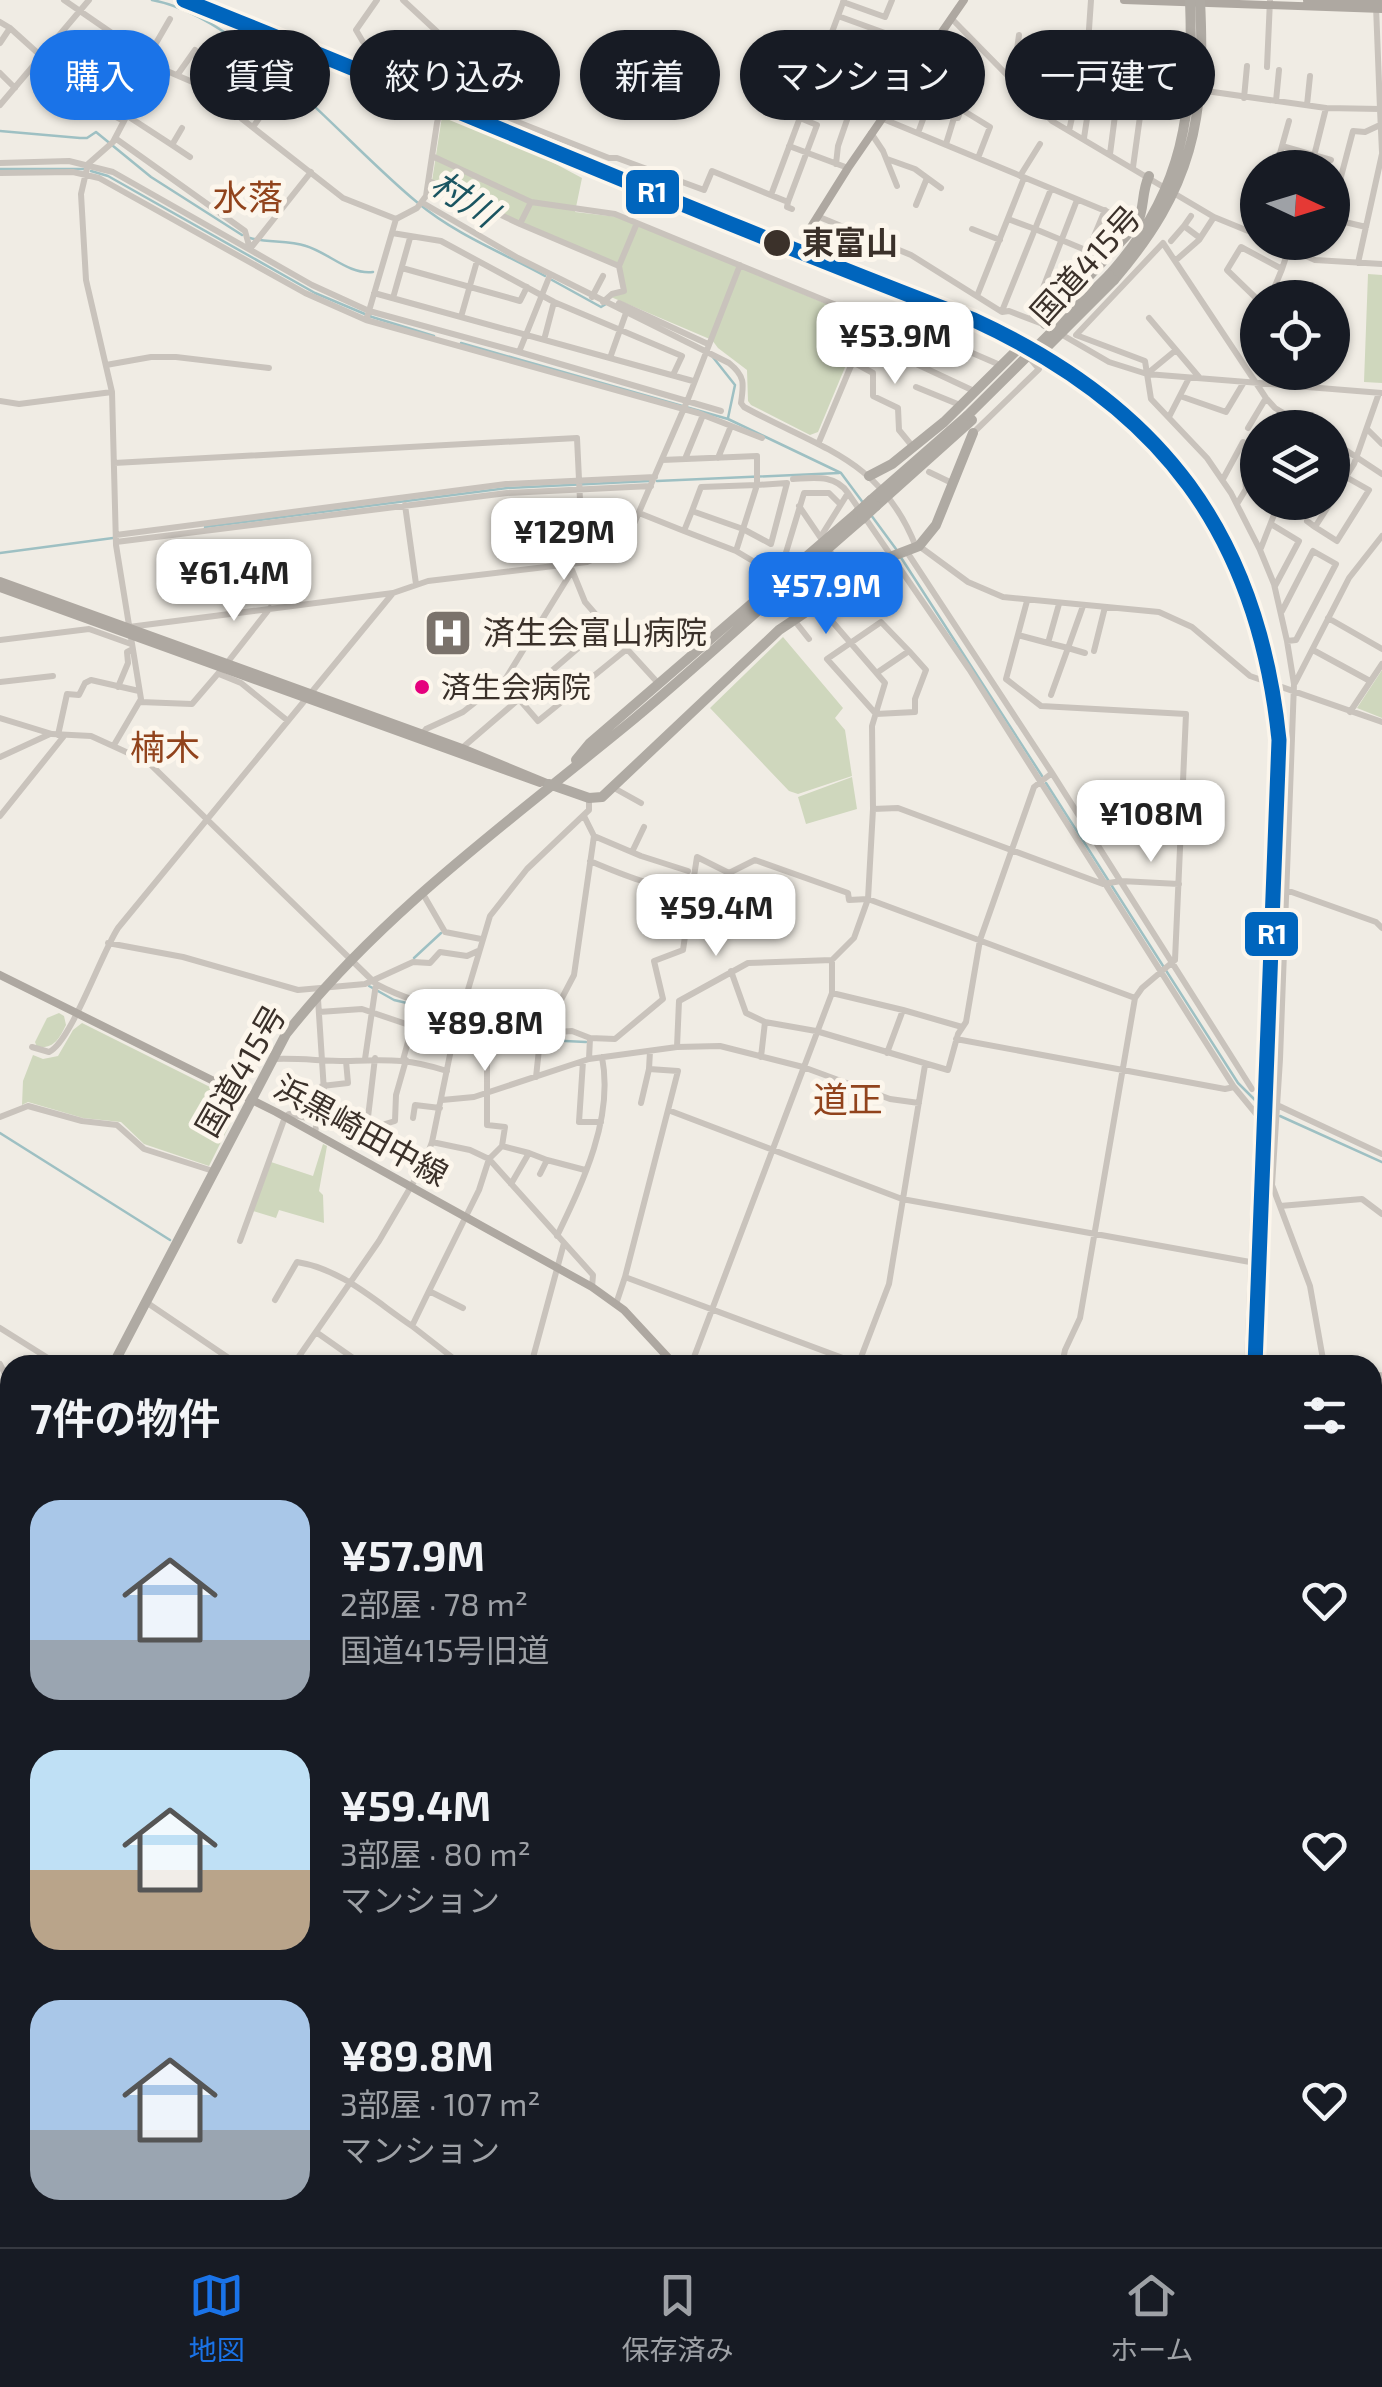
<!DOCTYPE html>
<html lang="ja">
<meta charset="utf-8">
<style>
body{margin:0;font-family:"Exo 2","Noto Sans JP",sans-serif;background:#20242c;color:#f1f3f6;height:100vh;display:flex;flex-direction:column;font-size:38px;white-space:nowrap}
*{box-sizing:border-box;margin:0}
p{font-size:32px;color:#9ea1a6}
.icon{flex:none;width:55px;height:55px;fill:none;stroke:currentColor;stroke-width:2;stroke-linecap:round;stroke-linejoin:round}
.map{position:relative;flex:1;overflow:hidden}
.drawer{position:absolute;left:0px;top:1355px;width:1382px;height:892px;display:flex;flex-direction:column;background:#171b24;border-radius:30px 30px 0 0;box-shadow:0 2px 8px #0004}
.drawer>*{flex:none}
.hud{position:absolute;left:30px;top:30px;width:1322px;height:90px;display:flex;gap:20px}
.needle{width:65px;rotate:94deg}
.controls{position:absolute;left:1240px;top:150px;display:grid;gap:20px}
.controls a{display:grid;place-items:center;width:110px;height:110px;border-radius:50%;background:#171b24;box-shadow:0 2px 8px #0004;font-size:50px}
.price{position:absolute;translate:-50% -85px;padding:0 22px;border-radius:20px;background:#fff;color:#222;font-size:32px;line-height:65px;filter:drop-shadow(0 2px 5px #0008)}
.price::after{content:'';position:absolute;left:50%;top:60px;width:30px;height:22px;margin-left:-15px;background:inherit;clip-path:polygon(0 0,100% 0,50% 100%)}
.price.on{background:#1a73e8;color:#fff}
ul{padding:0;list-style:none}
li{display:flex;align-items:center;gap:30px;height:250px;padding:0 30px}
li span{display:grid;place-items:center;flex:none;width:280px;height:200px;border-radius:30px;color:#555}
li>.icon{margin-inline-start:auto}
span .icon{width:120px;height:120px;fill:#fffc;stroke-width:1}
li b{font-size:42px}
h2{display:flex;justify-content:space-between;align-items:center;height:120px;padding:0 30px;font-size:42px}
.pill{padding:0 35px;border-radius:45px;background:#171b24;box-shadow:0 2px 8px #0004;font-size:35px;line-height:90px}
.pill.on{background:#1a73e8;color:#fff}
.tab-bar{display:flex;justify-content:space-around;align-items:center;height:140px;border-top:2px solid #363941;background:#171b24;font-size:28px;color:#9ea1a6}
.tab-bar a{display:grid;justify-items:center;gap:5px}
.tab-bar .on{color:#1a73e8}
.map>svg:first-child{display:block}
.green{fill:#cfd7bd}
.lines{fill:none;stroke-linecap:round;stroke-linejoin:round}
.stream{stroke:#9ec0c3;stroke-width:2.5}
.minor{stroke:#c9c3bc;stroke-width:6}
.major{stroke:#aea8a1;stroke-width:8}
.highway{stroke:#afaaa3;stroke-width:10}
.highway-bridge{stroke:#afaaa3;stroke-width:10}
.rail-1-casing{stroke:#fcf6ec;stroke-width:22}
.rail-1{stroke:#0065bd;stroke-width:15}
.stop-dot{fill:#3b312a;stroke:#fcf6ec;stroke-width:4}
.bus-dot{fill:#e5007d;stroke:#fcf6ec;stroke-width:4}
.labels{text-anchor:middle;stroke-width:10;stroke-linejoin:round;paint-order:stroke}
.bus-label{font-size:30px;fill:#3b312a;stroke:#fcf6ec;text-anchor:start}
.stop-label{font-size:32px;font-weight:bold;fill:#3b312a;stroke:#fcf6ec;text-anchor:start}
.street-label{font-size:32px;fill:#3b312a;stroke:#fcf6ec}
.poi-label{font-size:32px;fill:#3b312a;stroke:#fcf6ec;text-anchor:start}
.neighbourhood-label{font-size:35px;fill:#91431c;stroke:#fcf6ec}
.water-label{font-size:35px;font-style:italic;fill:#1b5561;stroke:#fcf6ec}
.line-badge{stroke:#fcf6ec;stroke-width:4}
.badge-label{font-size:28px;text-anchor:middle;font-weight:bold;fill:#fff}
</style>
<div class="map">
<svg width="1382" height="2247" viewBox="0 0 1382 2247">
<rect width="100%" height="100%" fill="#f0ece4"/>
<path class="green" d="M443 110 492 130 582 178 575 212 618 217 856 316 861 329 818 432 810 435 751 405 748 401 747 370 718 348 712 340 611 297 625 291 621 264 554 239 432 181Z
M1368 274 1382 275V383L1364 382Z
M783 637 843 708 835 718 845 730 852 776 798 794 789 791 710 708Z
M1382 670V718L1357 708Z
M852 777 857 809 806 824 798 797Z
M59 1013 64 1016 66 1025C59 1039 54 1049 37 1047L35 1042 47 1018Z
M82 1023 230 1097 236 1112 209 1166 144 1144 121 1122 83 1118 28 1102 22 1105 23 1081 33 1055 43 1059 58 1056 73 1030Z
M323 1144 327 1146 319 1191 323 1195 324 1223 279 1210 276 1218 253 1211 271 1162 313 1176Z"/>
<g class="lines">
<path class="stream" d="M152 0C244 17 345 144 418 203 455 234 503 253 545 276
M0 131 80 138H87L96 132 151 177 242 235
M0 169H83
M91 171 108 176 315 293 372 317 434 336
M250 238C268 243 288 240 306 246 329 253 349 275 373 272
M552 280 601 307 606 304
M461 343 728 419 841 473 864 504
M712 356 735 385 728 418
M657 481 839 473
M871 515 896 549
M205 527 507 488 649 481
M0 553 113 538
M900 556 1042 776
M1046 783 1238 1083 1261 1106 1273 1113
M414 958 441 933
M369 986 394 1000 424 1007 451 1027 489 1038 520 1035 532 1040
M544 1040 586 1042
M1280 1116 1382 1162
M0 1133 170 1240
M0 1541 10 1552
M1100 2238 1116 2247"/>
<path class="minor" d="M64 0 167 71 218 93 228 108 343 198 396 219 417 208 426 196 437 123 452 61 446 40 403 0
M377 0 356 30C376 69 404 78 444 94
M843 2 885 17 892 0
M838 16 929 49
M951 18 1052 121 1214 217 1258 235
M0 22 10 28 0 43
M10 28 41 56
M56 40 135 100
M828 41 913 73
M148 57 170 19
M34 65 79 98 124 121
M1267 67 1270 0
M1081 70 1094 73 1084 138
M817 71 894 100
M0 73 15 88
M178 74 195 50
M1013 79 1019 35
M1199 90 1326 108 1380 109 1376 6
M444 93 609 158H617L704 190 712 171 788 202 817 125 800 118
M1244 98 1247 66
M1118 99 1142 102 1144 90
M1276 101 1279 70
M806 102 848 117 859 87
M0 105 89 0
M1307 105 1310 76
M1041 108 1053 45
M1380 109 1382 152
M126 115 172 145 182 128
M881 118 1137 224
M1289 121 1282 146 1331 160
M253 127 283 84
M1069 131 1088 44 1091 0
M871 133 883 151 897 186
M918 133 933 92 990 127 978 158
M115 138 245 231 250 249 311 172
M946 144 954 118H958L961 109
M172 145 190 157
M789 146 848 168
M1110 154 1120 77
M432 156 531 202 615 214 858 314 865 320 866 330 819 442
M887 159 915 169 941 188
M0 163 69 161 113 172 312 285 369 311 396 219
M836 164 838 146 848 117
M1133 167 1142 102
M1276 168 1282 146
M1311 168 1326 108
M0 173 73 172 99 178 305 293 366 320
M1020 176 1040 144
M429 181 520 224 531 202
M1051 189 1035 229 1088 251 1105 210
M771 195 844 0
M788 202 787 207 792 209
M423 203 518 258 729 363C745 376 744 383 741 403L744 407C819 448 882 459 916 547
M916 205 927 178
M1332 211 1353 131 1365 132 1380 125
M817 216 911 255 1002 312 1009 311 1048 326
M1191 216 1184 226 1200 238
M1332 219 1366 227
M520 224 619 266 637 223
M972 229 1000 240
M392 233 441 241 554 302 682 356 673 375
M1171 241 1184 226
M1275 242 1315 260 1382 264
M1175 261 1199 240 1214 217
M1358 263 1382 154
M402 268 520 301 527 287
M1282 269 1291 242
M550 275 519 352 721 411
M1076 288 1088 251 1104 260
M374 293 693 381
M977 296 1024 178
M592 297 603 276
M393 298 410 238
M1258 300 1227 270 1241 247 1282 269 1270 298
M603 302 612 294 624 291 619 266
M619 303 708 344
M1002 311 1035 229 1008 219
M461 317 477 261
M1149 318 1199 377
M1031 319 1077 200
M1059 333 1109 362 1147 374 1382 393
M1077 334 1163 243 1266 398 1275 408 1309 428
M1076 335 1145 361 1151 399 1207 458 1231 493 1260 550 1274 584 1287 641 1294 684 1280 1059 1272 1185 1310 1286 1324 1365
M544 340 554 302
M519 352 369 311 366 320 698 413 762 438
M610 358 626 313
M853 362 873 373V396L898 408 899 430 913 447
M106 365 151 357H176L269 368
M1148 373 1176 350
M916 387 960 405
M974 391 895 354 899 326 903 323 1000 365
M1180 396 1226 412 1244 382
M0 401 19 404 112 392
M1169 417 1189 378
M1248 428 1266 398
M1276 428 1283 413
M1367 429 1382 444
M973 433 1039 369 1020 347
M1332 441 1382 474
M718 458 731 426
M685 459 703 415
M662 460 757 456V485L701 487 692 511 743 529 757 485 787 483 771 544 743 529 736 551
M114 463 577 438 583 562
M929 472 954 484
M793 479C814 478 835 474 848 493L823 533
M1223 479 1243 442 1258 449
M848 493 969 669 1234 1087
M1332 499 1354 464 1379 393
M1331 502 1315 527 1337 541 1369 490 1346 477
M1237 504 1246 489 1245 478 1258 454
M405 505 416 584
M799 506 850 581
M639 513 684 531 692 511
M1307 521 1315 527
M1271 524 1299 541 1275 586
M684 531 736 551 768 570
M116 535 506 484 655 477
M116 542 507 493 651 486
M919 546 968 582 1003 597 1159 612 1192 627 1250 676 1382 722
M1261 548 1279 502
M907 552 1052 773 1252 1089
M572 570 585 602 605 625 519 699 538 721 627 649 605 625
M842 588 861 606
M1027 601 1006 679 1041 706 1186 714 1175 960 1142 988 1135 998 1080 1318 1065 1350 1062 1365
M1083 606 1068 648 1085 653
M1282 611 1313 551 1336 564 1296 640 1287 641
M1328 618 1382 649
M794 620 809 639
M129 627 393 593
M1018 635 1048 643
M0 640 89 629 131 644
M627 649 658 683
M1313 650 1370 681
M1094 651 1105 607
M227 663 270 608
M878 672 909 651 926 670 915 699V712L876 714 827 659 881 622 909 651
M219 674 241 683 288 721
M0 682 53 676
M1295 683 1349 578 1382 536
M118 687 128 663 127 652 131 650
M1051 695 1068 648 1048 643 1059 604
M140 702 192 704 222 669
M1350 712 1382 664
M0 718 52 734 91 736 148 762 376 984C426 1011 487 1014 540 1040
M422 734 426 729 463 712 506 678 572 571
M58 735 67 694 79 695 85 683 91 680 139 691
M114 745 141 699 116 545 112 392 86 280 81 194 88 164 113 142 135 100 167 71
M462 748 519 699
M0 757 50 734
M614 788 641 803
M873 809 898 808 1103 884 1121 881 1179 884
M0 816 64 736
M594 836 641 856 688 871
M632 852 644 827
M692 889 697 857 729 873 755 860 848 893 849 900 868 899 1135 998
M1286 890 1376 922 1382 928
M423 894 445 932 481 939
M108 943 183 957 298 990 365 984 413 962 430 963 440 952 467 956 478 951
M731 971 746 1013 765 1022
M832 993 903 1010 887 1053
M318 999 326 1122
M903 1010 962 1027
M319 1012 362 1009 412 1026
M543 1033 572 1031 590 1038
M956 1039 1225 1089 1234 1087 1257 1115 1247 1365
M32 1047 49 1052C71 1042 101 954 118 928L393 593 428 581 587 562 610 552 633 526 688 399 740 265
M677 1047 679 1001 748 963 832 960 854 938 868 899 873 809 872 726 885 683 818 605 768 570 784 559 804 493H829L840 504
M650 1051 649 1069 678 1071 668 1110
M761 1057 765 1022 816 1031 948 1070 958 1034 966 1022 980 940 1034 787 1052 773
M275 1059C299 1058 322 1061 346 1061 387 1060 406 1058 447 1071
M365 1059 376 984
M589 1059 590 1038 615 1039 663 999 654 961 683 950 692 889C656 889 623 875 590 861
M403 1060 414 1020 423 1022 429 1002
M583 1061 579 1122H601
M536 1077 540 1040 574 975 594 836 584 816
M322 1086 348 1083 346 1061
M442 1100 474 1097 589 1059 677 1047 720 1046 803 1067 890 1099 919 1103
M641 1103 649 1069
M1277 1105 1382 1154
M0 1117 28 1106 82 1121 117 1125 144 1149 213 1171
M413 1118 415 1105 440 1108
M315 1133 317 1120 396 1144 426 1159
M366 1134 375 1058
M382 1139 385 1124 395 1121 396 1095 406 1060
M432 1142 470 1150 489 1159 593 1275 592 1287
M502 1146 529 1153 511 1184
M529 1153 547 1160 540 1174
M547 1160 585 1170
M1280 1206 1362 1199 1382 1214
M557 1236C583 1182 614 1118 602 1057
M240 1241 285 1117 289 1114 317 1120
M625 1277 668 1110 902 1199 1250 1262
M429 1291 412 1326 462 1365
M275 1300 297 1262C342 1269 376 1302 412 1326
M146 1302 239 1365
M616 1304 625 1277 859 1364
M463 1308 429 1291 479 1190 489 1159 502 1146 505 1127 487 1125V1056
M0 1328 59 1365
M316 1332 363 1365
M0 1364 10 1384
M293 1365 379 1241 423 1166 432 1142 453 1040 490 916 527 869 589 810V799
M531 1365 564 1243
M691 1365 832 993V960
M858 1365 889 1284 925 1065
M1372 1406 1380 1375
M0 1514 10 1527
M0 1555 10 1546
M1372 1560 1382 1562
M0 1590 10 1602
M0 1611 10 1603
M0 1659 10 1652
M0 1671 10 1677
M1372 1705 1382 1708
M0 1731 10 1735
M1372 1747 1382 1751
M0 1774 10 1779
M1372 1793 1382 1796
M0 1805 10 1782
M0 1815 10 1819
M0 1850 10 1855
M1372 1907 1382 1910
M0 1930 10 1919
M0 1940 10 1946
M1372 1966 1380 1969 1372 1992
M1372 2024 1382 2027
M0 2087 10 2094
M1372 2105 1382 2107
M1372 2155 1382 2156
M0 2186 10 2173
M0 2196 10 2204
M1372 2217 1382 2167
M53 2238 65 2247
M249 2238 256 2247
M368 2238 385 2247
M548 2238 565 2247
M895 2238 911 2247
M1109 2238 1126 2247
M1177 2238 1191 2247
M1301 2238 1354 2247
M121 2247 129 2238
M399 2247 405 2238
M530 2247 534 2238
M950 2247 955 2238
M1233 2247 1238 2238
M1367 2247 1369 2238"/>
<path class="major" d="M1124 0 1382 9
M1307 0 1382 3
M811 227 848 168 964 0
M0 581 462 748 549 784
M0 588 540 783
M0 975 276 1112 592 1287 624 1310 675 1365
M1372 2112 1382 2119"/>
<path class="highway" d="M1109 275C1185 191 1194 109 1190 0
M1114 280C1193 188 1206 120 1200 0
M1045 324 1137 224C1145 208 1141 193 1149 176
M869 476 892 464 944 422 1020 347
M871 500 967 416
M876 506 972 420
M576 760 590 743 858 512
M549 784 589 798 602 797 779 630 885 559 919 546 936 525 973 433
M113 1365 286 1034C383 911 514 818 634 719 712 654 786 584 862 519
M0 1580 10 1559"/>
<path class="highway-bridge" d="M1040 354 1114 280
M967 416 1109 275
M858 512 871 500
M862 519 876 506"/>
<g class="rail-1-casing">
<path id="rail-1" d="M184 0C448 105 709 219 974 320 1161 406 1258 534 1279 740L1255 1365"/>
</g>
<use href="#rail-1" class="rail-1"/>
</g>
<defs>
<g id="hospital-square" transform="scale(2.5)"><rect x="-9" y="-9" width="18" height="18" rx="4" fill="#7a726b" stroke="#fcf6ec"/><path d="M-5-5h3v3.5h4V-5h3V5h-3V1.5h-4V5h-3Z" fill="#fff"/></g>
</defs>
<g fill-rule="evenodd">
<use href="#hospital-square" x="448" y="633"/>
</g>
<circle class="stop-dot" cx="777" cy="243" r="15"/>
<circle class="bus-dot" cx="422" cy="687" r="9"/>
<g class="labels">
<g class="bus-label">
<text x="441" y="698">済生会病院</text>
</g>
<g class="stop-label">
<text x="802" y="254">東富山</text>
</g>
<g class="street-label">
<text transform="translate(1086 265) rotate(-48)" y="11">国道415号</text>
<text transform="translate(241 1071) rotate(-60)" y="11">国道415号</text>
<text transform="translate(361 1131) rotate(29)" y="11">浜黒崎田中線</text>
</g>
<g class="poi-label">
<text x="483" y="644">済生会富山病院</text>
</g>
<g class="neighbourhood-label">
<text x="248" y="210">水落</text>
<text x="165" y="760">楠木</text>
<text x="848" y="1112">道正</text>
</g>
<g class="water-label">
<text transform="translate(464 199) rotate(33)" y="12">村川</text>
</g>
</g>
<g class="line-badge">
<rect x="624" y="168" width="57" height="48" rx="10" fill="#0065bd"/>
<rect x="1243" y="910" width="57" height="48" rx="10" fill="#0065bd"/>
</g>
<g class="badge-label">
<text x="652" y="202">R1</text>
<text x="1272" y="944">R1</text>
</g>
</svg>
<div class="controls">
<a><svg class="needle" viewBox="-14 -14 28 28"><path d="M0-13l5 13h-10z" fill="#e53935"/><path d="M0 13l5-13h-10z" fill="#9ea1a6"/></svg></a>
<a><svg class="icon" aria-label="locate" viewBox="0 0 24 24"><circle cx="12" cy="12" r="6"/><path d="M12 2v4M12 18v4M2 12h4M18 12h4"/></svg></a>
<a><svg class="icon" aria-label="layers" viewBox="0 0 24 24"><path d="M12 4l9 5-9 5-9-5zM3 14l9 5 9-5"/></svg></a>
</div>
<b class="price" style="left:895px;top:387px">¥53.9M</b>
<b class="price" style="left:564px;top:583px">¥129M</b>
<b class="price" style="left:234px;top:624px">¥61.4M</b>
<b class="price on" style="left:826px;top:637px">¥57.9M</b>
<b class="price" style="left:1151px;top:865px">¥108M</b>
<b class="price" style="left:716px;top:959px">¥59.4M</b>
<b class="price" style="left:485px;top:1074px">¥89.8M</b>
<div class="hud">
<a class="pill on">購入</a>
<a class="pill">賃貸</a>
<a class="pill">絞り込み</a>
<a class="pill">新着</a>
<a class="pill">マンション</a>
<a class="pill">一戸建て</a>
</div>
<section class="drawer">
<h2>7件の物件<svg class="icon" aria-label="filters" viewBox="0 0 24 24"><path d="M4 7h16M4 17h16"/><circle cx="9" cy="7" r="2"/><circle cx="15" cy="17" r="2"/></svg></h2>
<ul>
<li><span style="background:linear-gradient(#a9c7e8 70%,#9aa5b1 0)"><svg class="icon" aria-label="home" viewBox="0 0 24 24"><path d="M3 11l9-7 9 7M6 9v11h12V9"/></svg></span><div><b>¥57.9M</b><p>2部屋 · 78 m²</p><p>国道415号旧道</p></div><svg class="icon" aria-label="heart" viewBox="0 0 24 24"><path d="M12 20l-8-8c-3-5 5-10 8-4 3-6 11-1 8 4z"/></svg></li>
<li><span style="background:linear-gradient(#bfe0f5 60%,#b9a48a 0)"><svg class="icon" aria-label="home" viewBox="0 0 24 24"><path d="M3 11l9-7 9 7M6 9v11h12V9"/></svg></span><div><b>¥59.4M</b><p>3部屋 · 80 m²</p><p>マンション</p></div><svg class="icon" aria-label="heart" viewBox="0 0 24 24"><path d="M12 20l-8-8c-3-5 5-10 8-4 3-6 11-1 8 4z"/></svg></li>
<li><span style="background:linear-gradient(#a9c7e8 65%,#9aa5b1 0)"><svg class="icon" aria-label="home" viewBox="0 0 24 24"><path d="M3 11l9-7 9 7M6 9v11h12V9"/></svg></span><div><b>¥89.8M</b><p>3部屋 · 107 m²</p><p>マンション</p></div><svg class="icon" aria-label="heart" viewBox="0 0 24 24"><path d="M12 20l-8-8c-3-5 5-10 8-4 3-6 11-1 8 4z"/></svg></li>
</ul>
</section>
</div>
<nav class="tab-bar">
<a class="on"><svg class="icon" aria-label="map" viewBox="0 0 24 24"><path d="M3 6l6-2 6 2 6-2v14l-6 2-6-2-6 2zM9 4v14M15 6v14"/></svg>地図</a>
<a><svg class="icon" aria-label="saved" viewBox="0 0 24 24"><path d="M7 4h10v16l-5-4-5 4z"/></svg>保存済み</a>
<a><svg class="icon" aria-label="home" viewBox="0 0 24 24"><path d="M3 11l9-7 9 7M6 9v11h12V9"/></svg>ホーム</a>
</nav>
